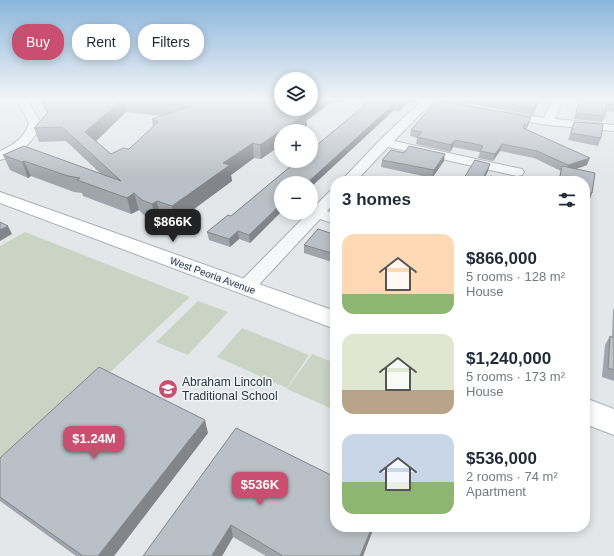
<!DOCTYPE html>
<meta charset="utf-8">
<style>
body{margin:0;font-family:Arial,sans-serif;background:#f2f2f3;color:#1f2937;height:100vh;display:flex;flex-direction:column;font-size:15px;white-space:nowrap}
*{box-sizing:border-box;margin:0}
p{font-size:13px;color:#747a83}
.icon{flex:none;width:22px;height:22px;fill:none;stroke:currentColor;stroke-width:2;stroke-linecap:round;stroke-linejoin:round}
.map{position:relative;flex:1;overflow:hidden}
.sheet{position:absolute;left:330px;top:176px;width:260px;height:356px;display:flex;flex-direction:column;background:#fff;border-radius:16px;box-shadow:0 2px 10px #0003}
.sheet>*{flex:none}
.hud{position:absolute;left:12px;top:24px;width:258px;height:36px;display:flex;gap:8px}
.controls{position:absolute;left:274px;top:72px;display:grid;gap:8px}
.controls a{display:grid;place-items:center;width:44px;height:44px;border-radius:50%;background:#fff;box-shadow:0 2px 10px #0003;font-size:20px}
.price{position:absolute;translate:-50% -34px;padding:0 9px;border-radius:8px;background:#c94e6f;color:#fff;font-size:13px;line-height:26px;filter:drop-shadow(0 1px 2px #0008)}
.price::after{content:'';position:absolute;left:50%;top:24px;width:12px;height:9px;margin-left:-6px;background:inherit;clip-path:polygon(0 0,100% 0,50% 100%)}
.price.selected{background:#222;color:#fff}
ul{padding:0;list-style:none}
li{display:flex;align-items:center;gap:12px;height:100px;padding:0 12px}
li span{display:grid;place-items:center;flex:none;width:112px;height:80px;border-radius:12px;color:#555}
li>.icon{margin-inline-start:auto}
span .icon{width:48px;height:48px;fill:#fffc;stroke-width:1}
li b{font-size:17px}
h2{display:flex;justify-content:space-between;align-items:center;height:48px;padding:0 12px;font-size:17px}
.pill{padding:0 14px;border-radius:16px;background:#fff;box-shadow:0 2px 10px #0003;font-size:14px;line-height:36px}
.pill.selected{background:#c94e6f;color:#fff}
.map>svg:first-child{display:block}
.green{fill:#cad4c4}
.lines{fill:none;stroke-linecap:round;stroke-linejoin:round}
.minor-casing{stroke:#a8aeb4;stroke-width:2}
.secondary-casing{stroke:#a8aeb4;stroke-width:2}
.minor{fill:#f5f7f9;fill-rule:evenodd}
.secondary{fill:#fff;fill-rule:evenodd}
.wall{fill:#a0a5ab;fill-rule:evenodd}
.shaded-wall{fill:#82868b}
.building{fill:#bac0c7;stroke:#82868b;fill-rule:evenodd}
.labels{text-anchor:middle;stroke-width:3;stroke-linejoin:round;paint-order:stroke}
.street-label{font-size:10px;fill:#2b3642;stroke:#f2f5f8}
.near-poi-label{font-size:12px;fill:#2b3642;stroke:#f2f5f8;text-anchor:start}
</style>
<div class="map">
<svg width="614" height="556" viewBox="0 0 614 556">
<rect width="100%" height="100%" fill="#e3e7ea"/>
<path class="green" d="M25 232 190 297 0 476V246Z
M198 301 228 312 188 355 156 342Z
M242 328 309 355 287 388 217 357Z
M312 354 335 363V410L287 389Z"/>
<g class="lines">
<g class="minor-casing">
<path id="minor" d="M21 99H31L30 105 41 123C36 141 18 155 0 160V151C13 145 25 138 29 123L20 105Z
M412 99C424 99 456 98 464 106L459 109 430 104 394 141 517 168 522 169 524 172 522 175 517 176 388 147 356 181H341L380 140 420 102 413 101Z
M553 99H563L555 119 614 125V131L548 125 506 118 501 115 506 112 544 118Z
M335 190V202L327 211 335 214V224L320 219 253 291 246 293 239 291 237 287 239 283 308 213H311V210L330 191Z"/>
</g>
<g class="secondary-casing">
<path id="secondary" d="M0 192 335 311V329L0 203Z
M585 398 614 409V435L585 424Z"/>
</g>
<use href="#minor" class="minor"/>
<use href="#secondary" class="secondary"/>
</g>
<path class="wall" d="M40 99H345L342 102 334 100 307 120V126L261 159 254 158 231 175 232 181 175 223 161 218 156 221 146 217 139 210 131 214 83 196 82 193 74 192 31 176 28 178 10 170 3 155 101 174 66 141 39 142 34 128 47 114ZM126 112 161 116 152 119 153 127 129 149 111 154 96 141Z
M372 99H411L398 112 393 111 311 187V183H281V212L250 243 239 239 230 247 209 240 207 232 231 216Z
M443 99H540L533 115Z
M579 99H614V112L605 111V116L602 122 574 119Z
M574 122 601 138 598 146 568 140Z
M529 123 526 130 587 165 576 169 589 201 558 181 561 171 534 158 500 151 493 161 478 158 480 152H479L453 147 450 152 416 144 417 138 410 136 411 130Z
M382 160 444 161 432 178 381 167Z
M488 171 483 181H464V178Z
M335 229V263L304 253V245L330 233Z
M614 308V381L602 377 605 345 610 336 612 337 613 310Z
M236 428 335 527H374L363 556H266L233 537 222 556Z
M208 433 114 556H76L0 501V458Z"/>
<path class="shaded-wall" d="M123 99 126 112 90 147 85 132Z
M318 99H334V100L307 120V126L300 131H281V145L261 159 260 145 300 111 303 109H311V104Z
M342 99H345L342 102Z
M405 99H411L398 112 399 105Z
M539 99H540L533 115 535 108Z
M394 104 393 111 311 187V183H307Z
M531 117 529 123 525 132 527 125Z
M455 140 453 147 450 152 451 145Z
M253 143 254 158 231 175 232 181 175 223 172 206 223 163Z
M502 144 500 151 493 161 495 154Z
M445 154 444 161 432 178 434 170Z
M590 158 587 165 565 173 568 165Z
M24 161 31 176 28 178 22 162Z
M490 164 488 171 483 181H482Z
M134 193 139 210 131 214 127 198Z
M592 193 589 201H585V194Z
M157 201 161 218 156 221 152 204Z
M281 204V212L250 243 249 235Z
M8 226 12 234 0 241V230Z
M238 231 239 239 230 247 229 239Z
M205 420 208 433 114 556H98Z
M231 525 233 537 222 556H213L212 555Z
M372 527H374L363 556H360Z"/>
<path class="building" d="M42 99H281V109H303L300 111 307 113 260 145 253 143 223 163 230 165 172 206 157 201 152 204 142 200 134 193 127 198 77 180 80 178 68 176 24 161 22 162 3 155 24 146 121 181 62 127 34 128 48 112ZM123 99 191 106 152 119 158 122 129 149 123 148 111 154 85 132Z
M311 99H318L311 104Z
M372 99H405L399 105 394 104 307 183 304 182 303 183H281V204L249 235 238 231 229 239 207 232 228 215 231 216 297 161H311V150Z
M481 99H539L535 108Z
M580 99H614V105L606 104 605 116 576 113Z
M437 100 531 117 527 125H524L523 128 590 158 568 165 537 151 502 144 495 154 480 151 483 146 480 145 455 140 451 145 417 137 422 132 411 130Z
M574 122 603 124 601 138 571 133Z
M409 146 445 154 434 170 382 160 391 150 404 153Z
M475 160 490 164 482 181H476L464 178Z
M562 166 595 173 592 193 585 194V181H557H559Z
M490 176 505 179 504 181H488Z
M0 222 8 226 0 230Z
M318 229 330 233 333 229H335V254L304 245Z
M610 336 614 338V370L608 368Z
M99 367 205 420 98 556H83L0 497V458Z
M236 428 335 477V527H372L360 556H283L231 525 212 555 214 556H143Z"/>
<linearGradient id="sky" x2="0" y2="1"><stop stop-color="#8bb6dc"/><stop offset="0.56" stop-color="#f2f4f6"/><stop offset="1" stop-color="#f2f4f6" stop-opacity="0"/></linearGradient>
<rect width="614" height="177" fill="url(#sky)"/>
<defs>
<g id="school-disc" transform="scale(1)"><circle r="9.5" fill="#c94e6f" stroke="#f2f5f8"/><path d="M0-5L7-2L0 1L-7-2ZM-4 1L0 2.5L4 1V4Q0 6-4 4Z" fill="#fff"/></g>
</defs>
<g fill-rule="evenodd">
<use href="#school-disc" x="168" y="389"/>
</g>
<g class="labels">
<g class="street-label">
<text transform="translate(213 275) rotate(20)" y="4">West Peoria Avenue</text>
</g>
<g class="near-poi-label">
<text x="182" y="386">Abraham Lincoln<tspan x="182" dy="14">Traditional School</tspan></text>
</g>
</g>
</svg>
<div class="controls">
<a><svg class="icon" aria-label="layers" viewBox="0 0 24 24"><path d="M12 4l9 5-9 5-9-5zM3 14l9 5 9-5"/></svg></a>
<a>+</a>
<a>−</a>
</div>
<b class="price selected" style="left:173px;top:243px">$866K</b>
<b class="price" style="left:94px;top:460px">$1.24M</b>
<b class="price" style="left:260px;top:506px">$536K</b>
<div class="hud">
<a class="pill selected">Buy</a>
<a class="pill">Rent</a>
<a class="pill">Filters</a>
</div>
<section class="sheet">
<h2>3 homes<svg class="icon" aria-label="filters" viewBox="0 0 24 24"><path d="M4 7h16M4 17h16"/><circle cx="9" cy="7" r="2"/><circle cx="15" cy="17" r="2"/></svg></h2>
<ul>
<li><span style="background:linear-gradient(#ffd9b3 75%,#8fb573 0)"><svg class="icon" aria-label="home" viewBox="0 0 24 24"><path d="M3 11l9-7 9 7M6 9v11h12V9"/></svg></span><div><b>$866,000</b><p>5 rooms · 128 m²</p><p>House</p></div></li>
<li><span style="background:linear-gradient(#dfe7d0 70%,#b9a48a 0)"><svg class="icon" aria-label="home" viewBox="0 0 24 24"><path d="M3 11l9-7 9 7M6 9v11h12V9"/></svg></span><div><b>$1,240,000</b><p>5 rooms · 173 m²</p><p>House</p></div></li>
<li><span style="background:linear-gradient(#c9d6e8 60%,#8fb573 0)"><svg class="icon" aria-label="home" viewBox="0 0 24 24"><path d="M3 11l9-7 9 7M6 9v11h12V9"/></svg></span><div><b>$536,000</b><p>2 rooms · 74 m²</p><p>Apartment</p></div></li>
</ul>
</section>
</div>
